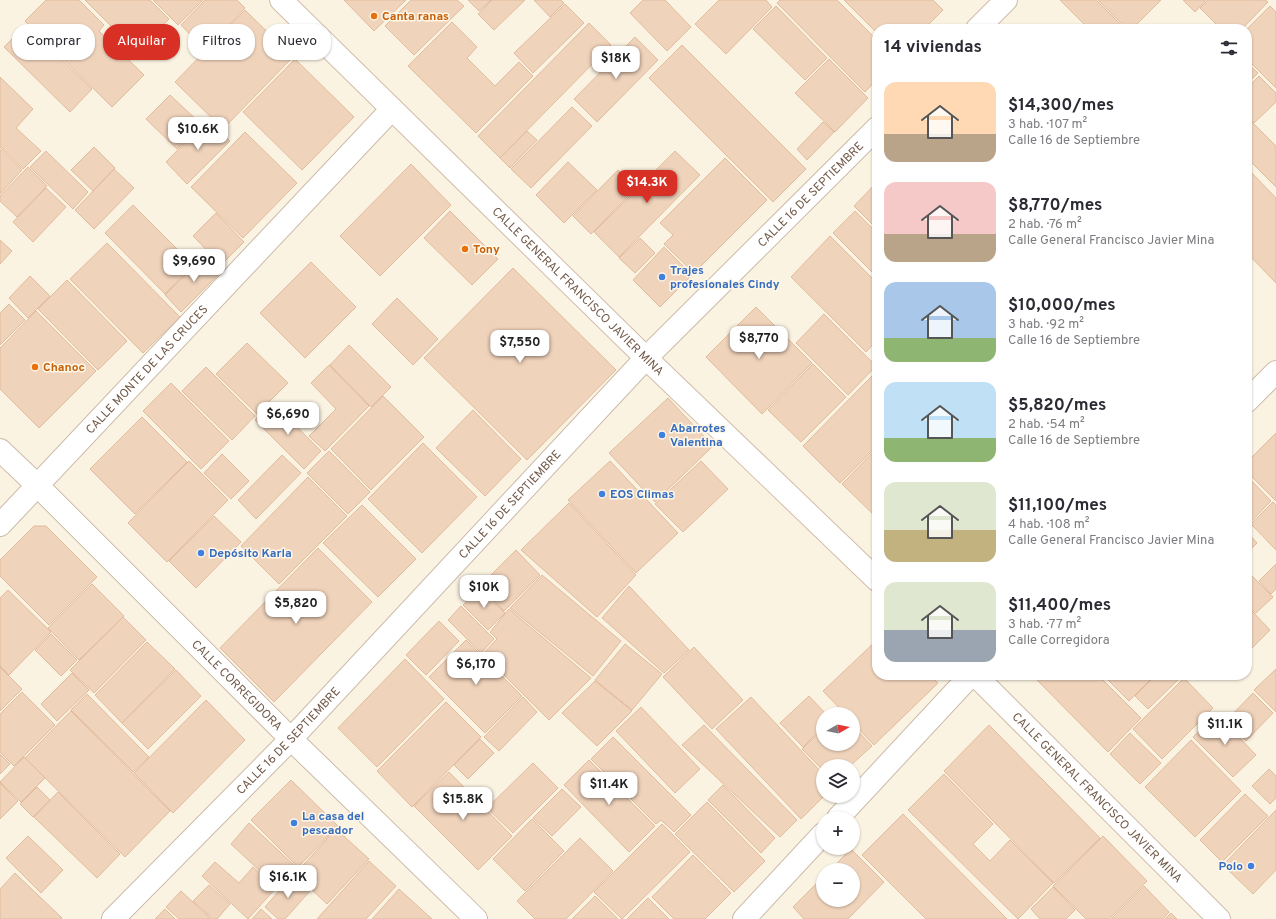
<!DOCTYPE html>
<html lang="es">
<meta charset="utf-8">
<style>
body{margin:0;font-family:Overpass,sans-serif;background:#f7f7f7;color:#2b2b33;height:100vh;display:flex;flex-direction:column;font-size:15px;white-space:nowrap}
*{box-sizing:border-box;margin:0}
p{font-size:13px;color:#7c7c81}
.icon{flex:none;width:22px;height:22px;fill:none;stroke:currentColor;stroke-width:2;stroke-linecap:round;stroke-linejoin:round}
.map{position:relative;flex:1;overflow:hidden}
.details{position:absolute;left:872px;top:24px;width:380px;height:656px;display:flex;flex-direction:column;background:#fff;border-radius:16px;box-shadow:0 1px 3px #0004}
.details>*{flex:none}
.top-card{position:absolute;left:12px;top:24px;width:380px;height:36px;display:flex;gap:8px}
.needle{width:26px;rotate:81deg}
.controls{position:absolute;left:816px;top:707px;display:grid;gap:8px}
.controls a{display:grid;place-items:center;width:44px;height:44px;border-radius:50%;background:#fff;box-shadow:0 1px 3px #0004;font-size:20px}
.price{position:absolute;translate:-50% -34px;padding:0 9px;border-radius:8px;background:#fff;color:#222;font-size:13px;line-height:26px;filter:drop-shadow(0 1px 2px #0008)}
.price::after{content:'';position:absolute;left:50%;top:24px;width:12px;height:9px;margin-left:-6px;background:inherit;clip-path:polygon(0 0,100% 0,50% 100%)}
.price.on{background:#d93025;color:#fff}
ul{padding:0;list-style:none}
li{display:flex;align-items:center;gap:12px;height:100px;padding:0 12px}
li span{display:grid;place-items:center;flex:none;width:112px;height:80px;border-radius:12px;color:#555}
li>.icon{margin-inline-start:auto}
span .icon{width:48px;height:48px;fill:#fffc;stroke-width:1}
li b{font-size:17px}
h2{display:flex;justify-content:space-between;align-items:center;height:48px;padding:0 12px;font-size:17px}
.tag{padding:0 14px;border-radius:16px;background:#fff;box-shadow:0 1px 3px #0004;font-size:14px;line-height:36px}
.tag.on{background:#d93025;color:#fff}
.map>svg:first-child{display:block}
.building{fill:#f0d3bb;stroke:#e2bb9c}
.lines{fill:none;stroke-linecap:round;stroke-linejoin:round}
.street-casing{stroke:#cba;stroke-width:24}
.secondary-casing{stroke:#d1bdaa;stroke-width:24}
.street{stroke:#fff;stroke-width:22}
.secondary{stroke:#fff;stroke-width:22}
.food-dot{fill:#e8710a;stroke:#fef7e8;stroke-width:1.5}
.shop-dot{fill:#3f7fe0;stroke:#fef7e8;stroke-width:1.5}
.labels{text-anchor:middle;stroke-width:3;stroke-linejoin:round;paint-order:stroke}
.food-label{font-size:12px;font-weight:bold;fill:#c56008;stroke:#fef7e8;text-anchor:start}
.street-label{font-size:12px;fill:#725a4a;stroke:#fef7e8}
.shop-label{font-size:12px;font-weight:bold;fill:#366cbe;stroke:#fef7e8;text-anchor:start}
</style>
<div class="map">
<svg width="1276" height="919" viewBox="0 0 1276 919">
<rect width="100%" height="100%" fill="#fbf3e2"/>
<path class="building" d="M46 0H79L104 25 99 31 144 75 112 107 25 21Z
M85 0H150L169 19 137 52Z
M153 0H203L178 25Z
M205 0H237L245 8 205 50 181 25Z
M344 0H406L374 31Z
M411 0H457L464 6 414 55 385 26Z
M468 0H491L479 11Z
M492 0H525L494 30 478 14Z
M534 0H561L564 3 550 17Z
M643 0H665L691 27 667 51 630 13Z
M719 0H766L772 7 726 54 695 24Z
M780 0H837L877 40V79L865 92 777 3Z
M844 0H933L943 10 924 29H877V33Z
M1060 0H1096L1125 29H1089Z
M1098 0H1161L1132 29H1127Z
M1183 0H1206L1195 12Z
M1208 0H1265L1268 2 1242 29H1221L1200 8Z
M565 4 584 23 533 73 514 53Z
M776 6 827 58 805 80 753 29Z
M1270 6 1276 12V88L1247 59V29Z
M245 10 293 57 223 129 175 82Z
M452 22 477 47 467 58 495 86 519 62 533 76 476 133 408 66Z
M589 23 611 45 500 158 478 136Z
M26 25 92 89 70 112 4 47Z
M635 37 658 60 597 122 574 99Z
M682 45 806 169 773 202 649 78Z
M295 59 354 117 302 170 243 112Z
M829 59 868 98 835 132 795 93Z
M1247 63 1258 73 1247 84Z
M1259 76 1276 93V102L1254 123 1247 115V88Z
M0 77 33 109 16 128 41 151 23 169 0 147Z
M170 95 201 124 177 149 146 119Z
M572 107 592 126 531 188 511 169Z
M1247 117 1276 146V187L1247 158Z
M208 119 230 141 187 184 166 162Z
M823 122 834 132 807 160 797 149Z
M527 131 537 140 510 168 500 158Z
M245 132 297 183 243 238 191 187Z
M94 147 115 168 93 191 71 170Z
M0 149 22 170 0 194Z
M46 151 88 192 73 209 30 167Z
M675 151 700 175 619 257 594 232Z
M725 158 767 200 694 273 664 244 673 235 660 223Z
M568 162 597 190 564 223 536 195Z
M411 164 451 205 380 276 340 236Z
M28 167 47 186 17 217 0 201V196Z
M1247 168 1276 198V283L1247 253Z
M114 169 134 188 94 229 75 210Z
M618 170 636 188 591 234 573 216Z
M877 182V229L854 206Z
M46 188 66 207 33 242 13 222Z
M133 205 193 265 165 294 105 233Z
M450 211 498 259 472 285 424 238Z
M855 211 877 233V277L833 233Z
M216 213 244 242 221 265 193 236Z
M830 236 877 283V340L866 352 791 277Z
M640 238 655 253 635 273 619 258Z
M0 240 12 251 0 264Z
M107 243 180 317 143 353 70 279Z
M664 247 692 275 660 307 633 280Z
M206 254 222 271 181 312 165 295Z
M311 262 356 307 305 358 260 313Z
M513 268 616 370 527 460 424 358Z
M30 276 50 296 28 318 9 298Z
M67 280 127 341 98 370 38 309Z
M397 298 438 339 413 365 372 324Z
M9 304 25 320 0 345V313Z
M756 307 812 363 762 414 706 357Z
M36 311 96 371 39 428 0 389V348Z
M824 314 876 366 848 395 796 343Z
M247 343 288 383 257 414 216 374Z
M349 345 391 387 371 407 330 365Z
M813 364 846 397 801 442 768 410Z
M329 365 369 406 325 451 309 436 336 409 311 383Z
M206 367 255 416 232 440 182 391Z
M873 375 877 379V446L840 483 803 446Z
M171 383 229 441 201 469 143 411Z
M383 396 424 437 371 490 331 449Z
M668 398 713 446 655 502 609 453Z
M272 402 321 451 304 469 255 420Z
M473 410 521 459 485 496 436 448Z
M142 417 187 462 135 514 90 469Z
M1276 433V501L1247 472V462Z
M423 443 477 497 422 553 368 499Z
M877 448V518L842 484Z
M329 451 370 492 348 514 307 473Z
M222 454 249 481 231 499 204 473Z
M282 455 301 473 256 519 238 500Z
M189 461 228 500 167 562 128 523Z
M610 461 678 533 636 573 568 500Z
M701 461 728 489 683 532 655 504Z
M1247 476 1271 501 1247 526Z
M308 477 347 516 279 584 241 546Z
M1273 502 1276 505V550L1251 524Z
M569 503 636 575 597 617 521 550Z
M362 505 416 559 378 597 323 543Z
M214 516 241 542 196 588 169 561Z
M34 526H46L97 577 49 625 0 576V560Z
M1247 532 1257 543 1247 553Z
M318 548 372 602 274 702 220 648Z
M516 550 540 575 504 611 480 586Z
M1276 564V589L1271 594 1259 581Z
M1247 571 1273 597 1256 613 1247 605Z
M542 575 621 641 593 676 510 608Z
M92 584 124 616 79 660 48 628Z
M629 586 689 650 664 673 602 618Z
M479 588 505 613 488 630 463 605Z
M8 590 51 632 9 675 0 666V598Z
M461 606 494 639 481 653 448 620Z
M509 609 591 678 549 720 483 654 497 639 490 632Z
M1252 611 1270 630 1247 653V616Z
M123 617 146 640 94 693 70 670Z
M439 621 459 641 426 675 406 655Z
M51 634 77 660 61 676 35 650Z
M466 640 522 696 485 733 429 677Z
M877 640V675H930L938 683 874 745 853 723V714H845L823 691Z
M147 642 175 669 122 723 95 695Z
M625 644 662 674 632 710 595 680Z
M694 647 743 700 712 729 663 677Z
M405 659 444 699 377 767 338 728Z
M0 667 22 689 0 711Z
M1276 669V712L1254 690Z
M176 670 201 696 148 749 122 723Z
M72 673 89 690 57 721 41 704Z
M1032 675H1098L1141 718 1108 752Z
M1103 675H1155L1129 701Z
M1156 675H1177L1180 678 1148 709 1135 696Z
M1184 678 1213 708 1162 759 1133 729Z
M595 681 632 711 597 746 562 713Z
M22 692 55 725 14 766 0 752V714Z
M1253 693 1273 713 1246 741 1226 721Z
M87 694 149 757 133 772 71 710Z
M809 696 826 714H823V727L803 747 780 723Z
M523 697 537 712 499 751 484 737Z
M751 697 823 774 824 796 801 819 716 729Z
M206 700 245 740 173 813 134 773Z
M446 702 481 737 412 807 377 771Z
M641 707 700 769 675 793 616 731Z
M71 711 170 811 125 857 25 758Z
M1217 714 1256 755 1233 777 1193 737Z
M704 725 797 820 780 837 682 745Z
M989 725 1100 838 1054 883 944 771Z
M853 726 872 746 850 766H823V770L802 749 823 729V744H853Z
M1130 733 1161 763 1140 784 1110 754Z
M613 737 691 815 674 832 661 820 656 824 591 759Z
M480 739 494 753 468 779 454 765Z
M1191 740 1241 791 1195 837 1145 787Z
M0 754 10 764 0 774Z
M24 757 45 778 21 802 0 782Z
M589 760 655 826 629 852 564 785Z
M533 763 558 788 513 833 487 808Z
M1269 769 1276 776V798L1270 804 1252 786Z
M449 772 512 836 478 870 414 806Z
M944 774 993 824 973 844 990 861 1010 840 1053 883 1018 919 908 810Z
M291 780 338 826 298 867 251 820Z
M0 783 18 801 0 819Z
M723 785 775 838 761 853 708 800Z
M37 787 50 800 33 817 20 804Z
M562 789 581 807 552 836 533 818Z
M58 792 120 854 97 878 34 817Z
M1245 794 1268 816 1222 862 1200 840Z
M707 802 765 861 734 892 675 834Z
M1276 810V870L1253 894 1223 865Z
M903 814 1007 919H926L862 855Z
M532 819 564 851 525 891 493 859Z
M249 823 296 867 277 887 231 844Z
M662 824 690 852 622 919 594 892Z
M336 829 369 859 327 904 295 874Z
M28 836 63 870 41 893 6 858Z
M1103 836 1147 881 1109 919H1086L1053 886Z
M580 838 613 871 566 919H535L517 901Z
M851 849 884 882 848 919H804L793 907 823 877V900H853V870H830Z
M693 855 731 893 705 919H674L652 897Z
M369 861 396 886 366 919H317Z
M215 862 239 883 253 867 276 888 248 919 202 876Z
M15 873 62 918 61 919H0V889Z
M293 875 310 891 285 919H278L265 907Z
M209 885 230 904 217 919H213L193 901Z
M1144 886 1169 912 1163 919H1111Z
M1053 887 1075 910 1066 919H1040L1031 909Z
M399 889 432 919H372Z
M181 891 211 919H179L166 907Z
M595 896 618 919H572Z
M648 898 669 919H627Z
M165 909 175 919H155Z
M261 909 272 919H252Z
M1171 913 1177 919H1165Z"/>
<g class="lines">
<g class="street-casing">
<g id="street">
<path d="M977 29 1006 0"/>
<path d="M1247 401 1276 372"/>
<path id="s1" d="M0 450 38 486 291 739 476 919"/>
<path id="s2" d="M0 525 392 109"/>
<path d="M838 818 971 675"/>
<path id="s3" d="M113 919 291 739 646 358 877 128"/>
<path d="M744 919 823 834"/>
</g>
</g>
<g class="secondary-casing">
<g id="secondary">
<path id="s4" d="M281 0 646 358 877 580"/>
<path id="s5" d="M975 675 1219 919"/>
</g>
</g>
<use href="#street" class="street"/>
<use href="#secondary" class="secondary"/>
</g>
<g class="food-dot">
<circle cx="374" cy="16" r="4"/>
<circle cx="465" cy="249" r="4"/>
<circle cx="35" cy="367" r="4"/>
</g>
<g class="shop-dot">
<circle cx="662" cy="277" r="4"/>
<circle cx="662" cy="435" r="4"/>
<circle cx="602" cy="494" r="4"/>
<circle cx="201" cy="553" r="4"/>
<circle cx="294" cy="823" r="4"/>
<circle cx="1251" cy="866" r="4"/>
</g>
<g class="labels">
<g class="food-label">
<text x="382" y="20">Canta ranas</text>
<text x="473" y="253">Tony</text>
<text x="43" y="371">Chanoc</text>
</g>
<g class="street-label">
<text dy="4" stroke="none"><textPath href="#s3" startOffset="1006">CALLE 16 DE SEPTIEMBRE</textPath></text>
<text dy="4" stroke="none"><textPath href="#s4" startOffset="416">CALLE GENERAL FRANCISCO JAVIER MINA</textPath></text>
<text dy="4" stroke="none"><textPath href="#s2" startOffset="214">CALLE MONTE DE LAS CRUCES</textPath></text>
<text dy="4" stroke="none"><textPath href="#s3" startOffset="574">CALLE 16 DE SEPTIEMBRE</textPath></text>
<text dy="4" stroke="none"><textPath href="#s1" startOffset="334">CALLE CORREGIDORA</textPath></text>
<text dy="4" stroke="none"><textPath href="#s3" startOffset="250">CALLE 16 DE SEPTIEMBRE</textPath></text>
<text dy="4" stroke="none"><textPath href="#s5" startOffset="173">CALLE GENERAL FRANCISCO JAVIER MINA</textPath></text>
</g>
<g class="shop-label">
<text x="670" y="274">Trajes<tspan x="670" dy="14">profesionales Cindy</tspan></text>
<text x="670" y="432">Abarrotes<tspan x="670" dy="14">Valentina</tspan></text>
<text x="610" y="498">EOS Climas</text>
<text x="209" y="557">Depósito Karla</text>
<text x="302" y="820">La casa del<tspan x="302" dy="14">pescador</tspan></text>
<text x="1243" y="870" text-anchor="end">Polo</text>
</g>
</g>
</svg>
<div class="controls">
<a><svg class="needle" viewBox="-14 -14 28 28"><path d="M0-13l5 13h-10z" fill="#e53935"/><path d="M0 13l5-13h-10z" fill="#7c7c81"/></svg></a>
<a><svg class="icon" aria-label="layers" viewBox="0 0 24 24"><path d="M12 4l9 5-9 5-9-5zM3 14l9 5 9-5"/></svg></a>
<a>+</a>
<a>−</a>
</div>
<b class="price" style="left:616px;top:80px">$18K</b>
<b class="price" style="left:198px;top:151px">$10.6K</b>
<b class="price on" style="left:647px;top:204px">$14.3K</b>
<b class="price" style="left:194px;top:283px">$9,690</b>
<b class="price" style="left:759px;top:360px">$8,770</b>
<b class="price" style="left:520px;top:364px">$7,550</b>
<b class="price" style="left:288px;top:436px">$6,690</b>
<b class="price" style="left:484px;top:609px">$10K</b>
<b class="price" style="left:296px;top:625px">$5,820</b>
<b class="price" style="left:476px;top:686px">$6,170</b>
<b class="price" style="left:1225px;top:746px">$11.1K</b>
<b class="price" style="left:609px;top:806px">$11.4K</b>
<b class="price" style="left:463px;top:821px">$15.8K</b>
<b class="price" style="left:288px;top:899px">$16.1K</b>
<div class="top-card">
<a class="tag">Comprar</a>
<a class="tag on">Alquilar</a>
<a class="tag">Filtros</a>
<a class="tag">Nuevo</a>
</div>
<section class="details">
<h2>14 viviendas<svg class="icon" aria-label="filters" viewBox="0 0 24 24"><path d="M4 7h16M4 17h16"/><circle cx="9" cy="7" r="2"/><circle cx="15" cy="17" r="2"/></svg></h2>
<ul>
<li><span style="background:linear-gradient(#ffd9b3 65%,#b9a48a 0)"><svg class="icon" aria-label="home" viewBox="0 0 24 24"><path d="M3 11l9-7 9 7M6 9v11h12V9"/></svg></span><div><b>$14,300/mes</b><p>3 hab. · 107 m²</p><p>Calle 16 de Septiembre</p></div></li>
<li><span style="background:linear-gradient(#f6c9c9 65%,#b9a48a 0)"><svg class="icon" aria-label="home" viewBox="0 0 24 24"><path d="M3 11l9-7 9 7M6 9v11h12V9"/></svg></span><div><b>$8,770/mes</b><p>2 hab. · 76 m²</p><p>Calle General Francisco Javier Mina</p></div></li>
<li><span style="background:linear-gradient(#a9c7e8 70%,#8fb573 0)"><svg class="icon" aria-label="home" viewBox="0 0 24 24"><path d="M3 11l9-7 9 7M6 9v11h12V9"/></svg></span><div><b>$10,000/mes</b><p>3 hab. · 92 m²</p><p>Calle 16 de Septiembre</p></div></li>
<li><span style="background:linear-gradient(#bfe0f5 70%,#8fb573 0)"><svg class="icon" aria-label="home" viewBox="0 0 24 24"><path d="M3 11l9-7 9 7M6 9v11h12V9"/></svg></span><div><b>$5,820/mes</b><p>2 hab. · 54 m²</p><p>Calle 16 de Septiembre</p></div></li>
<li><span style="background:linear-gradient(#dfe7d0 60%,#c2b280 0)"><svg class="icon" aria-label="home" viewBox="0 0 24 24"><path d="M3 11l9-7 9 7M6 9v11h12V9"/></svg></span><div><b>$11,100/mes</b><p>4 hab. · 108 m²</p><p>Calle General Francisco Javier Mina</p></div></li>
<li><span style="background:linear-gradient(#dfe7d0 60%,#9aa5b1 0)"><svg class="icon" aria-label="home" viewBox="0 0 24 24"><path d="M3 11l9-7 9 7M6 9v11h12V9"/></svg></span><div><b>$11,400/mes</b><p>3 hab. · 77 m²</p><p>Calle Corregidora</p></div></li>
</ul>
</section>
</div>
